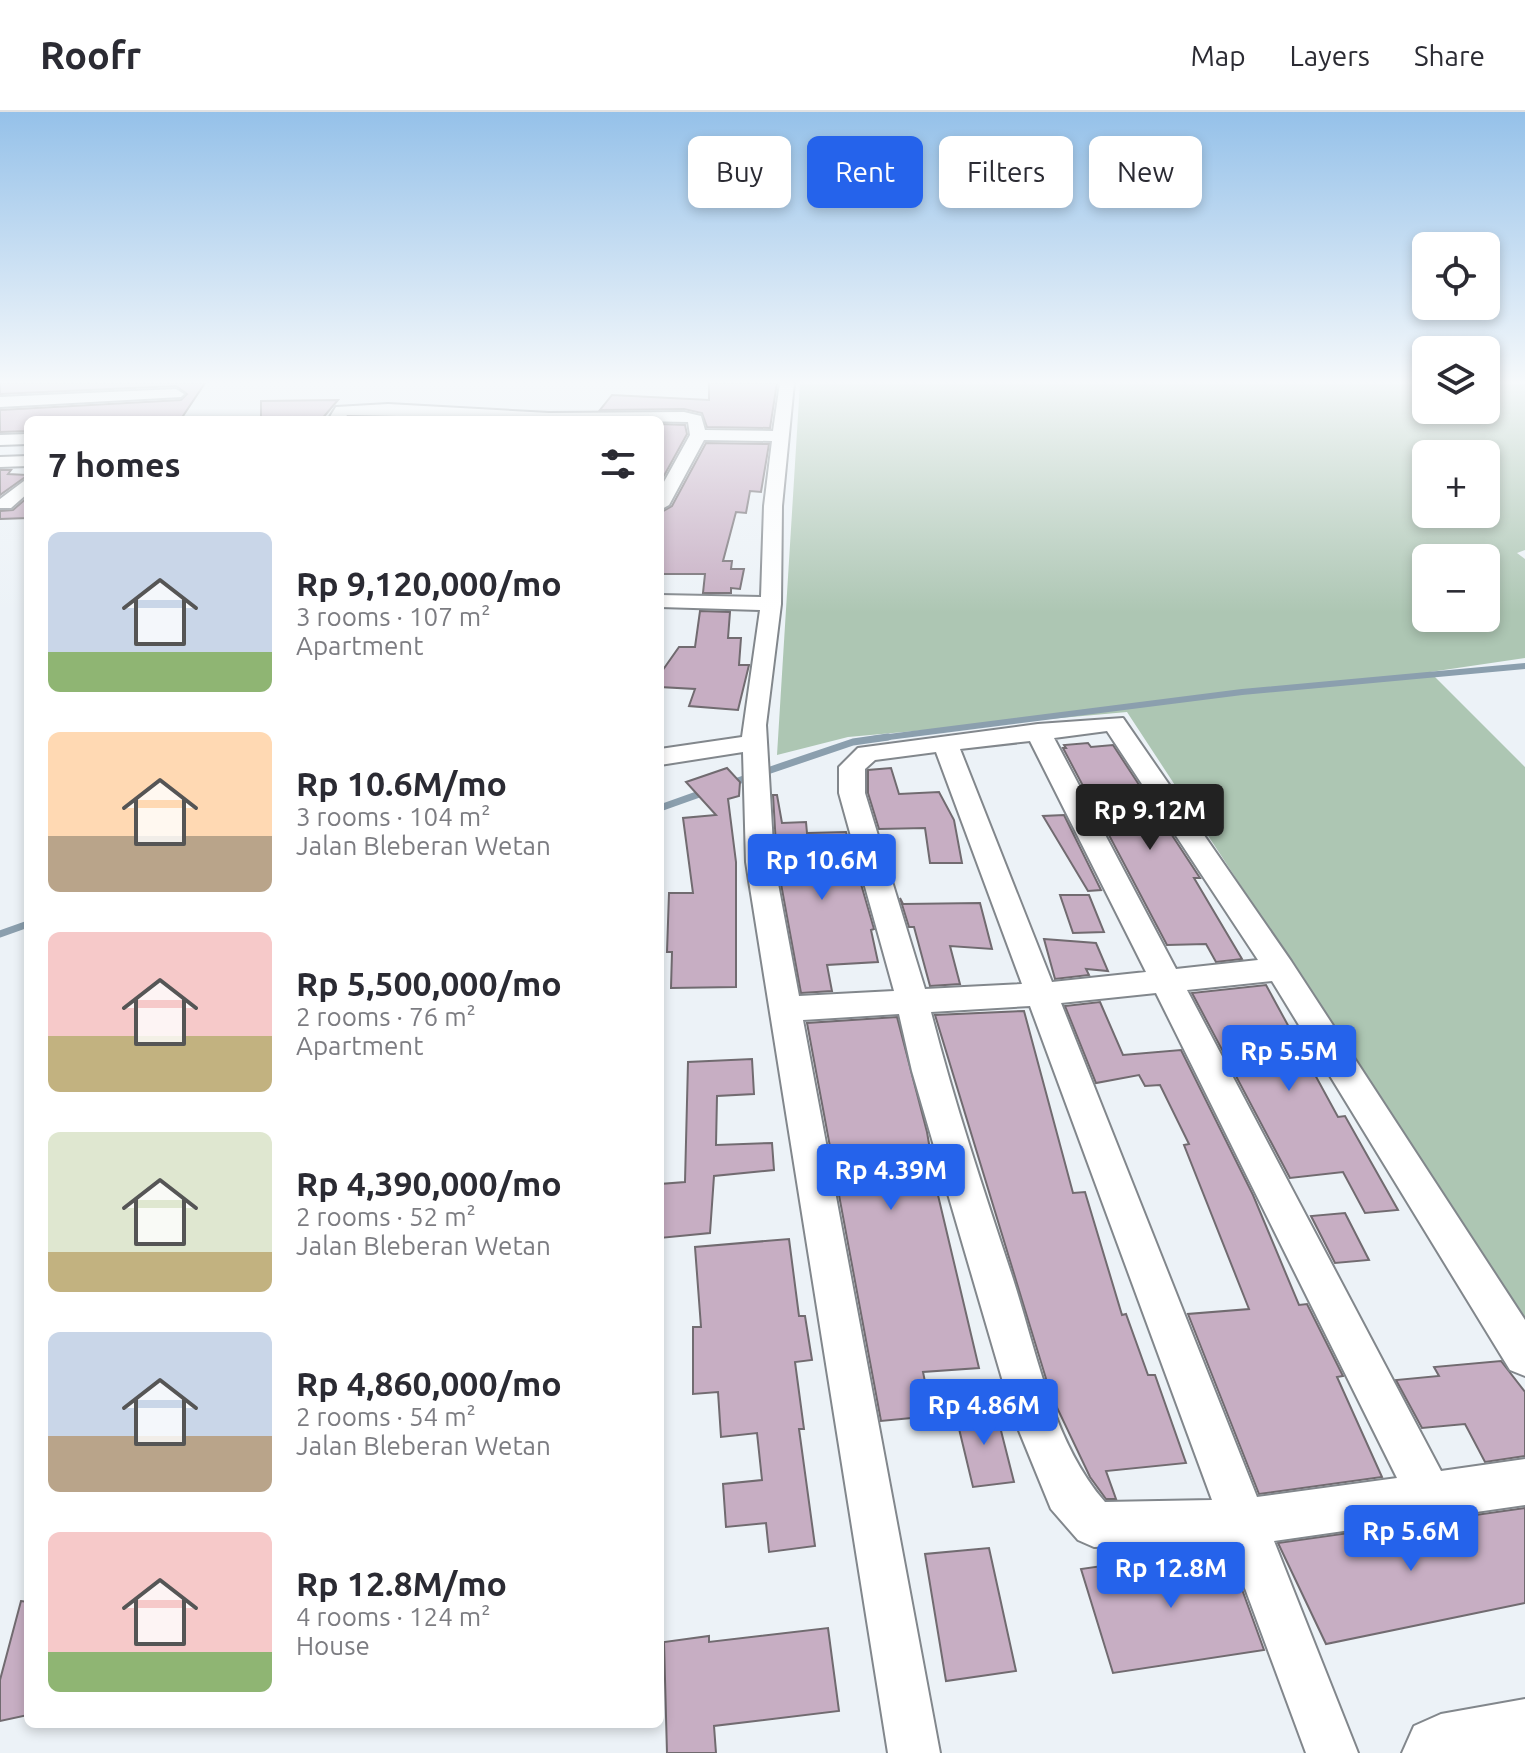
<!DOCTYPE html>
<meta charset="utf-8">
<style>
body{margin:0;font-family:Ubuntu,sans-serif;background:#f2f2f3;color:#2b2b33;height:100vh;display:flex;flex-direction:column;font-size:30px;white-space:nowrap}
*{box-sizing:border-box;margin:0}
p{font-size:26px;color:#7c7c81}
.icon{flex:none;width:44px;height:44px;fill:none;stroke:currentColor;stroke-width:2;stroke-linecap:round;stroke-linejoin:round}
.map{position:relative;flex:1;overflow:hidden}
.panel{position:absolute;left:24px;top:304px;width:640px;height:1312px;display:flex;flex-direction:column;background:#fff;border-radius:12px;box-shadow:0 4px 12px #0003}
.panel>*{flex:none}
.guide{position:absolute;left:688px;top:24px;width:716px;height:72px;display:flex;gap:16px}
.buttons{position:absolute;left:1412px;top:120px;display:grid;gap:16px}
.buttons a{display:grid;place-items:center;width:88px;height:88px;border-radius:12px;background:#fff;box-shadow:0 4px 12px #0003;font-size:40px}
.price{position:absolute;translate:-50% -68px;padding:0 18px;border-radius:8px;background:#2563eb;color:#fff;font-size:26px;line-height:52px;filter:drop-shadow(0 2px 4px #0008)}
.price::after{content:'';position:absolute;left:50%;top:48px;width:24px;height:18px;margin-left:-12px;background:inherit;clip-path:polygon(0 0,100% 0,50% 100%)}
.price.current{background:#222;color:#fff}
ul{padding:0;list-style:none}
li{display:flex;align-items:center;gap:24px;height:200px;padding:0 24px}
li span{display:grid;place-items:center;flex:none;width:224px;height:160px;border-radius:12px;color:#555}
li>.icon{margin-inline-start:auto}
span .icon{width:96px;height:96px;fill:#fffc;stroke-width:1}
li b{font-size:34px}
h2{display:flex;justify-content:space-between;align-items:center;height:96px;padding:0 24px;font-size:34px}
.tag{padding:0 28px;border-radius:12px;background:#fff;box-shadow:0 4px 12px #0003;font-size:28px;line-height:72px}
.tag.current{background:#2563eb;color:#fff}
header{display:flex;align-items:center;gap:48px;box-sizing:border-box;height:112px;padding:0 40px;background:#fff;border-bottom:2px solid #e1e1e2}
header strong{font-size:38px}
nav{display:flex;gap:44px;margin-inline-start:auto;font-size:28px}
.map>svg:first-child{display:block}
.green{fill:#adc6b3;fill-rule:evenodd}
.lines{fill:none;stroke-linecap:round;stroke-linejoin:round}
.stream-far1{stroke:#8b9fae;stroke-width:6}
.stream{stroke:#8b9fae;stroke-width:7}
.building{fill:#c7aec3;stroke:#716b70;stroke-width:2}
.street-casing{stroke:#82878c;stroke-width:4}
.highway-casing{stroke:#82878c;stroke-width:4}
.street{fill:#fff;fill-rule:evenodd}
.highway{fill:#fff;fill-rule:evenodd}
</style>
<header>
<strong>Roofr</strong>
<nav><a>Map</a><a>Layers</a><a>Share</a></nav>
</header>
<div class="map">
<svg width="1525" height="1641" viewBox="0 0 1525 1641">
<rect width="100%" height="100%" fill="#ecf2f7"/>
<path class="green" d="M800 271H1426V298H1486V271H1525V438L1517 441 1525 447V546L1430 560 1525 655V1207L1127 600 848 625 777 643ZM1426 342H1486V402H1426ZM1426 446H1486V506H1426Z"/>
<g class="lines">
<path class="stream-far1" d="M873 627 1242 580 1525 554"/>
<path class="stream" d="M729 672 853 630 888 625
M660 696 705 680
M0 822 28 812"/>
</g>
<path class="building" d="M0 271H205L181 307 28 308V319L0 320V298L181 288 187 282 176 274 0 282Z
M709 271H777L770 316 707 315 702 301 684 297 600 298 612 283 709 288Z
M338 288 321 308H261V289Z
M660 312 685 313 687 322 660 371Z
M706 331 769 332 761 380 750 379 746 401 736 400 723 449H732L731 457H744L740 477 731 476V481H703L705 462H660V401L672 394Z
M0 358H11L8 362 28 363 0 383Z
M28 385V406L0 407V399L13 398Z
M700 499 730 500 728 526H741L739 553H749L738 598 689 594 695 577 660 575V562L679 535H695Z
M1088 631 1091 635 1113 633 1200 766H1194L1242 847 1216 850 1206 832 1167 833 1063 636H1066L1064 633Z
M727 656 740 670 739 684 728 687 736 750V875L671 876 672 840H667L669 781H693L683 706 716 703 686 670Z
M891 656 899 682 939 680 954 708 962 751H930L925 716 879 717 868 681V658Z
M773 683H777L782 711 806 710 807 721 846 720 874 817 871 818 878 850 827 853 832 879 801 881 777 750Z
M1064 703 1101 778 1088 779 1043 704Z
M1060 783H1089L1104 820 1073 821Z
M900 786 903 792 980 791 992 837 950 834 960 872 930 874 914 815H909Z
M1044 827 1096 831 1108 859 1086 857 1089 863 1055 867Z
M1266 873 1338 1005 1345 1004 1398 1098 1365 1101 1343 1060 1290 1066 1192 881Z
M1100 890 1123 943 1181 938 1253 1083 1299 1193 1307 1192 1343 1264 1337 1265 1382 1365 1259 1382 1188 1202 1249 1197 1184 1033 1189 1032 1160 973 1145 974 1139 963 1096 971 1065 894Z
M1024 899 1073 1081 1085 1080 1122 1203 1126 1202 1148 1263H1155L1186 1351 1106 1359 1116 1387H1106L1090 1365 1051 1283 935 903Z
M897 905 927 1020 937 1079 979 1256 923 1260 932 1304 881 1309 807 911Z
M752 947 754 982 717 984 716 1033 772 1031 774 1058 714 1064 710 1121 660 1126V1072L685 1070 688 950Z
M1345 1101 1369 1148 1335 1151 1311 1104Z
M789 1127 799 1204H805L812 1248 795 1250 804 1317H799L815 1434 769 1440 766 1411 726 1415 723 1372 762 1368 757 1321 721 1325 718 1280 693 1282V1215H701L695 1135Z
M1501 1249 1525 1280V1344L1485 1350 1465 1312 1422 1316 1396 1268 1439 1264 1434 1255Z
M995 1295 1014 1370 973 1375 955 1300Z
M1525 1396V1491L1326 1532 1278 1431Z
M989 1436 1016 1559 946 1569 925 1442Z
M1227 1436 1264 1538 1113 1561 1081 1457Z
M21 1489 28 1490V1603L0 1609V1568Z
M828 1516 839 1599 714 1614 716 1641H667L664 1530 709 1524V1530Z"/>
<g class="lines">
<g class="street-casing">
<path id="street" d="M780 271H794L782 394 781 492 766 613 774 750 799 884 894 879 839 681V655L858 636 1038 612 1123 606 1291 849 1525 1208V1264L1510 1258 1272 869 1187 878 1441 1359 1525 1347V1393L1274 1429 1358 1641H1306L1229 1433 1094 1435 1078 1428 1051 1397 1013 1304 912 959 899 902 803 908 940 1641H888L746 750 743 640 660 653V637L742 625 760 498 660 495V483L761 485 764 394 772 329 704 328 669 393 660 398V377L690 323 688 310 347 303 344 308H328L336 295 388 292 549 301 684 300 701 304 705 318 773 319ZM1107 619 1258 848 1176 857 1054 626ZM1030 629 1146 860 1052 870 960 637ZM936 640 1022 872 925 877 865 681V657L875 648ZM1156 881 1397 1366 1257 1385 1061 891ZM1030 894 1212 1388 1105 1390C1053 1331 1037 1241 1013 1167 984 1079 954 990 931 900Z
M176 277 184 282 181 285 0 295V285Z
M28 322V332L0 333V323Z
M28 344V354L0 355V345Z
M28 366V381L11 396H0V387Z"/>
</g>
<g class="highway-casing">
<path id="highway" d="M1525 1587V1641H1402L1414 1614 1441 1602Z"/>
</g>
<use href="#street" class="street"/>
<use href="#highway" class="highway"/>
</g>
<linearGradient id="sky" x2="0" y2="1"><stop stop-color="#95c1e9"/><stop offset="0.54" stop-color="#f6f9fb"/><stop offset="1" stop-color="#f6f9fb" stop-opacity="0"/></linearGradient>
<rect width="1525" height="501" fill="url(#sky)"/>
</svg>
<div class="buttons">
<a><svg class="icon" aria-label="locate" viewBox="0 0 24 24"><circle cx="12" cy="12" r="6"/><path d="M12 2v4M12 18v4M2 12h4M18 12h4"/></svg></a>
<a><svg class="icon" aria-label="layers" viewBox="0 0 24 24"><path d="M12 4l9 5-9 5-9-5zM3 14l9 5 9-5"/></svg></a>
<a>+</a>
<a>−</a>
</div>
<b class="price current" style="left:1150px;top:740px">Rp 9.12M</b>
<b class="price" style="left:822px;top:790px">Rp 10.6M</b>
<b class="price" style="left:1289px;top:981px">Rp 5.5M</b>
<b class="price" style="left:891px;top:1100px">Rp 4.39M</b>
<b class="price" style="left:984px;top:1335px">Rp 4.86M</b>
<b class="price" style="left:1411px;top:1461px">Rp 5.6M</b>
<b class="price" style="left:1171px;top:1498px">Rp 12.8M</b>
<div class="guide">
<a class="tag">Buy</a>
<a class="tag current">Rent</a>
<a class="tag">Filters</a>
<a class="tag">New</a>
</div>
<section class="panel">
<h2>7 homes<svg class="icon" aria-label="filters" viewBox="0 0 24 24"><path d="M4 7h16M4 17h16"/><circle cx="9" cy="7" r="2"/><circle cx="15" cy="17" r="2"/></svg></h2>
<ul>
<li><span style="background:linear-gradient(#c9d6e8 75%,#8fb573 0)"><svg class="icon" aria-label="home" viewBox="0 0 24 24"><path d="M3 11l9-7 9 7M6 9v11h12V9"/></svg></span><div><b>Rp 9,120,000/mo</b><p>3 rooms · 107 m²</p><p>Apartment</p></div></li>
<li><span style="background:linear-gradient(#ffd9b3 65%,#b9a48a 0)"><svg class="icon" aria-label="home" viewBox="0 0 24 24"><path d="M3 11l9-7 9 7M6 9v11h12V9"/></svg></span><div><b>Rp 10.6M/mo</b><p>3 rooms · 104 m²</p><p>Jalan Bleberan Wetan</p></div></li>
<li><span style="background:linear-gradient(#f6c9c9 65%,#c2b280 0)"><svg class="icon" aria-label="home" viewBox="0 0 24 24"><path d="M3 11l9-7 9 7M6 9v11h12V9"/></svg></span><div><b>Rp 5,500,000/mo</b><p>2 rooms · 76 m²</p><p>Apartment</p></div></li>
<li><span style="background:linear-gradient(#dfe7d0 75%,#c2b280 0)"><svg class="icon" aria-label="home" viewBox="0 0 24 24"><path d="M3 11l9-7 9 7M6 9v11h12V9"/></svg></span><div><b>Rp 4,390,000/mo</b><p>2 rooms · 52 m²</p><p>Jalan Bleberan Wetan</p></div></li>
<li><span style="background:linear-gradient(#c9d6e8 65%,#b9a48a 0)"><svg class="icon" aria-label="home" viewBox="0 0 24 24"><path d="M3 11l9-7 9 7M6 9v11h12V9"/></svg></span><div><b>Rp 4,860,000/mo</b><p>2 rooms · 54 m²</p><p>Jalan Bleberan Wetan</p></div></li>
<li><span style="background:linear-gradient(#f6c9c9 75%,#8fb573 0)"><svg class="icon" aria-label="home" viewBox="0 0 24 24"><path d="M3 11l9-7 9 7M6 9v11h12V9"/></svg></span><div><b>Rp 12.8M/mo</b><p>4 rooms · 124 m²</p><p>House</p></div></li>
</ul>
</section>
</div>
